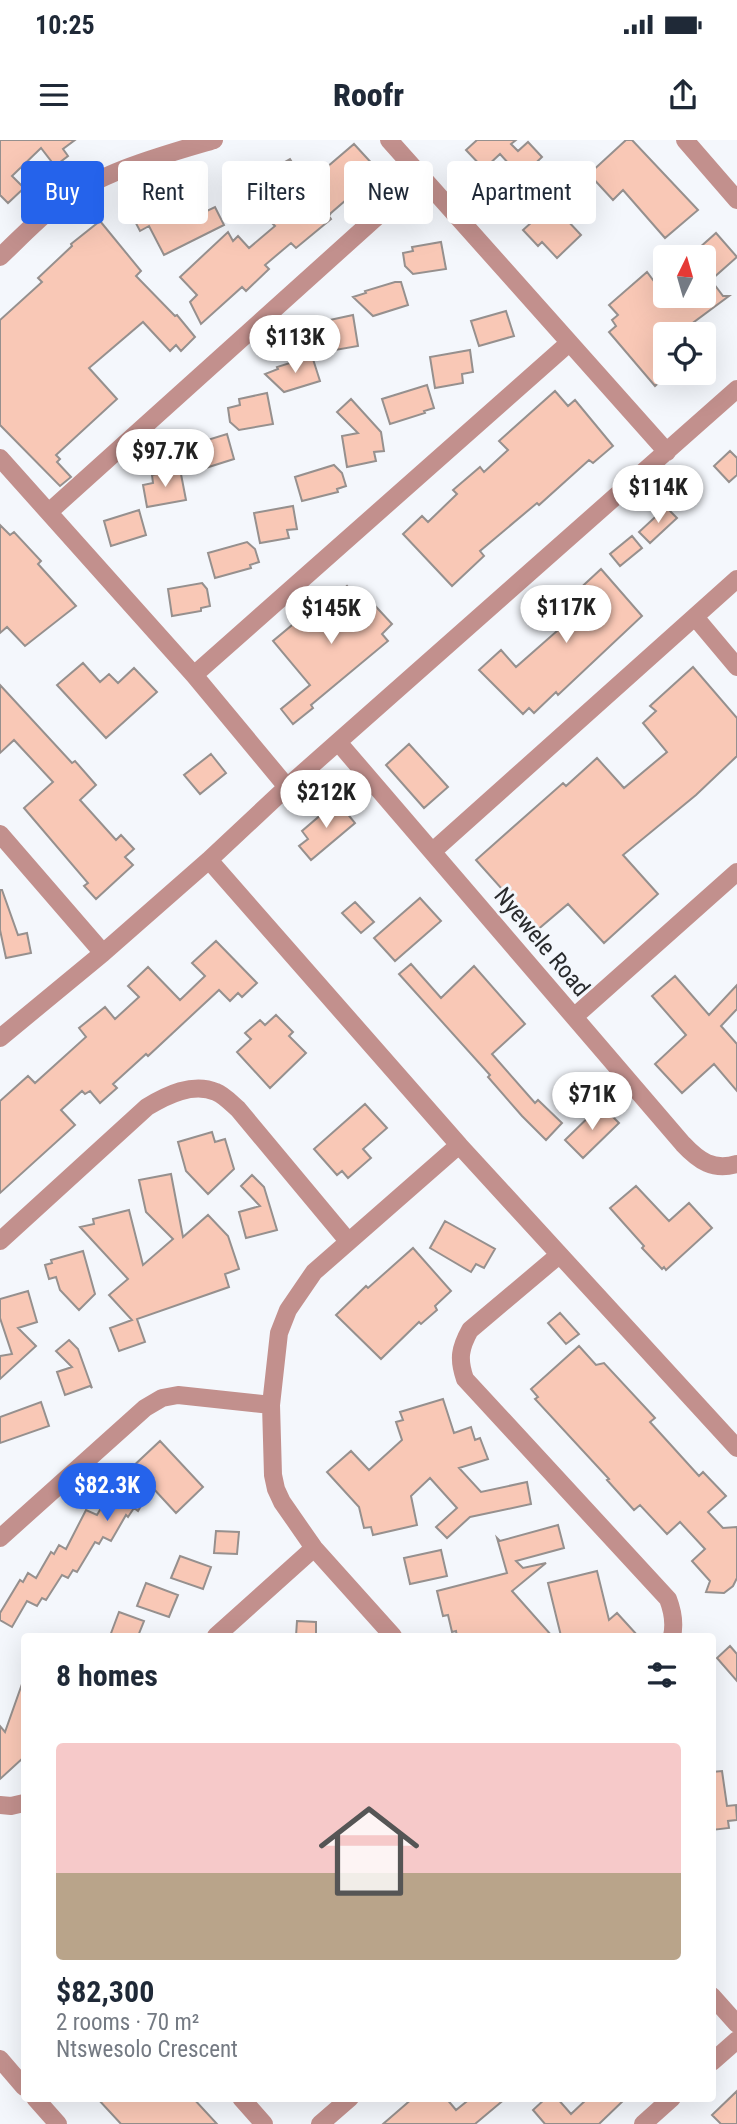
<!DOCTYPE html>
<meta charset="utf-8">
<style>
body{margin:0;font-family:"Roboto Condensed",sans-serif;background:#f6f6f7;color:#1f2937;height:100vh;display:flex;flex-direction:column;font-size:26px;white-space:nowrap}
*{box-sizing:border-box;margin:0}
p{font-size:23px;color:#747a83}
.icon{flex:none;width:38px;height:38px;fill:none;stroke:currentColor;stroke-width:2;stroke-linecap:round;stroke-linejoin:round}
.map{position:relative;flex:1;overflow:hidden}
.panel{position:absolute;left:21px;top:1493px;width:695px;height:469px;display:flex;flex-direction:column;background:#fff;border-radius:7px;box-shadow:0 7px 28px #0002}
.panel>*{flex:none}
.banner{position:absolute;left:21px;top:21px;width:696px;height:63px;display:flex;gap:14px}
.needle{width:46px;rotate:5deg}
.controls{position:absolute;left:653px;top:105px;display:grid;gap:14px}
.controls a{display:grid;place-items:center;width:63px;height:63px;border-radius:7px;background:#fff;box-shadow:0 7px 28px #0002;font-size:35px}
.price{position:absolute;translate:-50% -60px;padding:0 16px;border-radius:24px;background:#fff;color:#222;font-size:23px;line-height:46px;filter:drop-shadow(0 2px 4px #0008)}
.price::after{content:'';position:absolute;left:50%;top:42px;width:21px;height:16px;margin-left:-10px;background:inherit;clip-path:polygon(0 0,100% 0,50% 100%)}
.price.active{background:#2563eb;color:#fff}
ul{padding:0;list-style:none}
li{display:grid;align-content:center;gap:14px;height:371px;padding:0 35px}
li span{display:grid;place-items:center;height:217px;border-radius:7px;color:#555}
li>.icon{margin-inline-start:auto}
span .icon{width:126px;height:126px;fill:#fffc;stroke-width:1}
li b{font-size:30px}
h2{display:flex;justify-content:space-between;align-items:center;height:84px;padding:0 35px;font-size:30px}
.chip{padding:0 24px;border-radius:7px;background:#fff;box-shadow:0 7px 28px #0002;font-size:24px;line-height:63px}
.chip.active{background:#2563eb;color:#fff}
.status{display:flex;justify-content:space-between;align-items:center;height:49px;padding:0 35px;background:#fff;direction:ltr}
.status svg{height:19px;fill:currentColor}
header{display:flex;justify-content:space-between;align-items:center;height:91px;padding:0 35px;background:#fff;font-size:32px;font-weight:800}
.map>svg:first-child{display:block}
.building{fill:#f9c8b6;stroke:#96908e;stroke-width:2}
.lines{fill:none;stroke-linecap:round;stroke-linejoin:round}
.minor{stroke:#c2908d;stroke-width:18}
.labels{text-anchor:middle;stroke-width:6;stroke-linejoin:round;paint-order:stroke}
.street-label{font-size:24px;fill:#292a2c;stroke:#f4f7fc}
</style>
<div class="status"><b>10:25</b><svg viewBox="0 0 49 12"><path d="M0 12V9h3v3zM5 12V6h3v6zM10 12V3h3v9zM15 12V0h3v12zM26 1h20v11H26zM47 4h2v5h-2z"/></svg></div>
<header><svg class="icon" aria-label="menu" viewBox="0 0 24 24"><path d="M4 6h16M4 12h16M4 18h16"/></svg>Roofr<svg class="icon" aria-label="share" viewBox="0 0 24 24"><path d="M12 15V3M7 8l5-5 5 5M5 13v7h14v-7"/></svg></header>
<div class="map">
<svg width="737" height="1984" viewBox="0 0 737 1984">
<rect width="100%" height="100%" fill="#f4f7fc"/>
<path class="building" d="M0 0H75L63 9 68 16 55 26 41 8 12 36 24 48 8 63 0 55Z
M477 0H516L511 4 518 11 528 2 542 17 521 37 500 14 484 29 466 10Z
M626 0H632L698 70 665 98 623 50 613 60 589 34Z
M354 4 376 28 366 36 369 40 331 73 329 76 331 79 296 108 291 103 265 125 269 129 246 151 242 147 201 184 190 162 197 155 180 137 228 92 233 101 238 96 249 108 275 86 271 82 289 67 267 32 290 19 306 45Z
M169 47 186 81 215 67 224 85 164 115 149 86 140 91 128 68Z
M552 64 581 95 557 118 542 102 538 106 523 90Z
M100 81 141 131 136 136 175 176 177 175 195 197 181 211 176 205 170 211 143 182 89 228 117 259 56 315 60 319 57 322 71 337 60 346 0 285V180L42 142 38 138 72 106 71 104Z
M716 93 737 117 711 140 723 156H729L686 188 691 194H665V237L655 246 609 192 616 186 612 180 618 175 609 165 647 132 665 156H704V117H689Z
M441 102 446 129 413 134 405 126 403 113 413 111 412 107Z
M395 142H401L408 165 373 176 353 157 366 153 365 151Z
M506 171 514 196 479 206 471 181Z
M353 175 358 206 324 212 319 206 316 190 326 188 325 181Z
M470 210 473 232 462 234 463 243 435 248 430 217Z
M312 216 320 241 284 252 265 234 278 229 277 227Z
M427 245 434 268 424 271 425 273 390 284 382 259Z
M555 251 568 266 575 260 613 306 593 323 589 320 539 365 537 363 480 411 484 416 452 446 403 394 422 376 428 382 457 354 453 350 480 327 484 332 508 310 499 301Z
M267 253 273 284 239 290 230 282 228 268 240 265 239 259Z
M351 259 381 292 384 311 374 312 376 321 347 327 342 296 358 293 337 272Z
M227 294 234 319 196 331 186 320 183 310 192 307 191 305Z
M730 311 737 318V335L729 342 714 326Z
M334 325 342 333 346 346 337 349 338 352 302 361 295 337Z
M180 329 186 360 147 367 143 345 153 343 152 335Z
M293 366 297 389 287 390 289 398 260 403 254 373Z
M666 367 677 378 650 403 639 392Z
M139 370 146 395 111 406 104 381Z
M0 385 10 395 14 392 41 421 38 424 76 466 25 506 7 487 0 493Z
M632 396 642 408 620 426 610 414Z
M247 402 255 409 259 422 250 425 251 428 215 438 208 413Z
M601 429 642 476 558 555 556 552 534 573 529 568 523 574 479 530 501 510 516 527 557 491 546 480Z
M202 443 207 449 210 466 201 468V471L172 476 168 449Z
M347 446 362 462 367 457 392 484 382 494 388 501 311 565 313 568 293 584 281 569 310 545 273 501 297 481 302 487Z
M83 523 100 542 109 534 118 543 134 528 157 552 106 598 57 545Z
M693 527 737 578V616L696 655 623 715 658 754 604 803 568 764 536 791 526 780 528 778 476 720 563 643 566 646 597 618 624 648 667 612 643 583 656 571 650 566Z
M0 545 72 623 75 621 96 645 80 660 116 700 121 695 134 709 125 717 133 725 96 759 84 746 88 743 24 668 53 642 14 600 0 613Z
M409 604 448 647 424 668 386 625Z
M211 614 226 633 200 654 184 635Z
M337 661 355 683 311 720 299 706 308 699 302 691Z
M0 750H2L18 795 27 793 31 813 6 818 0 790Z
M420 758 441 781 395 821 374 798Z
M355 762 374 782 361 793 342 773Z
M216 801 257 843 242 857 238 853 230 861 219 850 148 916 146 914 113 944 117 948 100 963 90 951 85 954 82 951 61 970 75 985 0 1053V961L28 936 35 943 86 897 79 888 105 867 115 879 139 857 128 846 148 827 180 860 205 836 192 823Z
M411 824 441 858 474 826 525 884 492 914 535 963 538 960 562 983 546 1000 522 976 488 937 490 935 399 834Z
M675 836 709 875 737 845V869L721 886 737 904V951L714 924 682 953 655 924 686 895 652 856Z
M276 875 293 892 289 896 306 913 270 948 237 912 251 899 245 893 260 880 265 885Z
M365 964 387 988 363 1009 371 1018 348 1038 342 1031 337 1035 314 1009Z
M601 965 619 983 583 1018 565 1000Z
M212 992 215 1002 225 999 234 1029 208 1054 186 1031 178 1002Z
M171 1034 183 1097 208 1075 228 1096 239 1129 225 1134 229 1147 137 1179 145 1202 119 1211 110 1188 132 1180 109 1155 128 1139 80 1087 94 1084 93 1079 129 1070 143 1125 173 1099 146 1072 139 1040Z
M252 1035 264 1047 277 1090 246 1098 239 1072 260 1066 241 1046Z
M636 1046 669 1081 689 1063 712 1088 666 1130 664 1127 662 1129 642 1108 644 1106 610 1068Z
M445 1081 495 1109 484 1128 476 1124 471 1132 430 1108Z
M413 1108 451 1151 435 1166 437 1170 421 1184 419 1182 381 1219 336 1175 366 1146 368 1148Z
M83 1111 95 1154 79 1170 60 1150 56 1137 49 1139 45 1125 52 1123 51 1120Z
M28 1151 37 1182 18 1188 36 1206 0 1239V1216L12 1214 0 1178V1159Z
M560 1173 579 1194 566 1204 548 1183Z
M69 1200 78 1209 92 1248 90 1246 65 1255 57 1232 72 1227 56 1211Z
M579 1206 596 1225 604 1223 655 1278 650 1282 699 1336 703 1332 726 1356 708 1372 723 1388 737 1387V1438L733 1446 724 1453 706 1452 710 1441 692 1421 705 1409 680 1382 667 1394 640 1365 634 1370 607 1340 609 1339 535 1259 538 1257 531 1249Z
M443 1259 454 1293 471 1287 475 1300 480 1298 488 1319 459 1328 481 1352 527 1342 531 1364 470 1377 447 1398 436 1387 457 1368 430 1338 411 1356 417 1385 373 1395 371 1387 364 1388 359 1367 327 1332 351 1311 369 1330 402 1300 396 1282 403 1280 400 1272Z
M41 1262 49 1286 0 1303V1277Z
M160 1301 203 1347 176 1373 152 1347 138 1371 134 1368 128 1377 126 1375 111 1401 103 1397 99 1404 95 1402 77 1432 73 1430 68 1438 62 1435 46 1460 42 1458 37 1466 27 1461 12 1487 0 1480V1473L20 1440 23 1442 28 1433 36 1438 51 1412 54 1414 59 1405 66 1409 86 1370 97 1375 111 1351 114 1352 127 1332Z
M558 1385 564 1408 516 1421 523 1428 546 1423 512 1451 552 1496H457L456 1491 452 1492 448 1475 443 1476 437 1451 507 1433 497 1398 500 1401Z
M216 1391 239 1392 237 1414 214 1413Z
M441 1410 447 1436 410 1444 404 1418Z
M180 1416 211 1427 203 1449 171 1438Z
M597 1431 609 1480 617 1473 638 1496H561L548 1443Z
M146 1443 178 1455 169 1477 137 1466Z
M119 1472 144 1481 138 1496H110Z
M297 1481 316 1482V1496H296Z
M730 1506 737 1514V1541L717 1518Z
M22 1544H24V1617L0 1639V1586L5 1592Z
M722 1631 727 1666 736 1665 737 1680 728 1681 729 1688 712 1690V1632Z
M737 1951V1984H721L712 1975Z
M97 1958H193L217 1984H121Z
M413 1958H446L456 1970 471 1958H506L475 1984H383Z
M546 1958H557L571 1974 588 1958H626L599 1984H545L533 1970Z"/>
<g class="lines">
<path class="minor" d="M389 0 667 312
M685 0 737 60
M0 117C18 100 36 81 55 66 99 32 163 15 214 0
M0 318 194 535 287 647
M49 372 421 37
M695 477 737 527
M194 535 569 203
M338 602 683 1004C699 1021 713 1031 737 1024
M0 694 103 813
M433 711 737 439
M209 720 459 1005 737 1308
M574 877 737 732
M0 898 103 813 209 720 287 647 737 249
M0 1101 147 967C167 955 193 942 216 952 224 955 232 964 238 969L348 1101
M559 1115 470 1190C460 1208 458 1219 465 1239L668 1459C673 1472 675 1483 672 1496
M0 1398 145 1268 162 1258 178 1255 271 1265
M216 1496 314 1408
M393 1496 314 1408 282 1362 276 1349 273 1335 271 1265 279 1193 288 1170 314 1132 459 1005
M0 1665 11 1666 24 1663
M712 1856 737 1884
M0 1919 24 1947
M712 1922 737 1900
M35 1958 58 1984
M241 1958 264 1984
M320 1984 350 1958
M643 1984 672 1958"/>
</g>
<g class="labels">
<g class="street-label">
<text transform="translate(542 802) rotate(50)" y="8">Nyewele Road</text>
</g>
</g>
</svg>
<div class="controls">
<a><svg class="needle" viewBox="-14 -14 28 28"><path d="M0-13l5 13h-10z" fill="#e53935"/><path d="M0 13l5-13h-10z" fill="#747a83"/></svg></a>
<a><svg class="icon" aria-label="locate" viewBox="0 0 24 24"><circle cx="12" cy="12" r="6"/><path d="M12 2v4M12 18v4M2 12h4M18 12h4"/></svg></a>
</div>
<b class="price" style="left:295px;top:235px">$113K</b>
<b class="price" style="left:165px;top:349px">$97.7K</b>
<b class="price" style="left:658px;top:385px">$114K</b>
<b class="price" style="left:566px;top:505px">$117K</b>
<b class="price" style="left:331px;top:506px">$145K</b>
<b class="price" style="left:326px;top:690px">$212K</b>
<b class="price" style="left:592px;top:992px">$71K</b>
<b class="price active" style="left:107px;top:1383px">$82.3K</b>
<div class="banner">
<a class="chip active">Buy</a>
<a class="chip">Rent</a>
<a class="chip">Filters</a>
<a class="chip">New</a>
<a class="chip">Apartment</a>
</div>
<section class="panel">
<h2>8 homes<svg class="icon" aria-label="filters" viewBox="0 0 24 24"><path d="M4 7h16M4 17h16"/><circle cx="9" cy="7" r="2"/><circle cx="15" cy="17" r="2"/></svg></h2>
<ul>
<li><span style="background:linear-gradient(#f6c9c9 60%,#b9a48a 0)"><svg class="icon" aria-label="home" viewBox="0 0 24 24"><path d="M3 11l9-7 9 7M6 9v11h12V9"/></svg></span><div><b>$82,300</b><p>2 rooms · 70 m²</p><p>Ntswesolo Crescent</p></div></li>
</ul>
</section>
</div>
